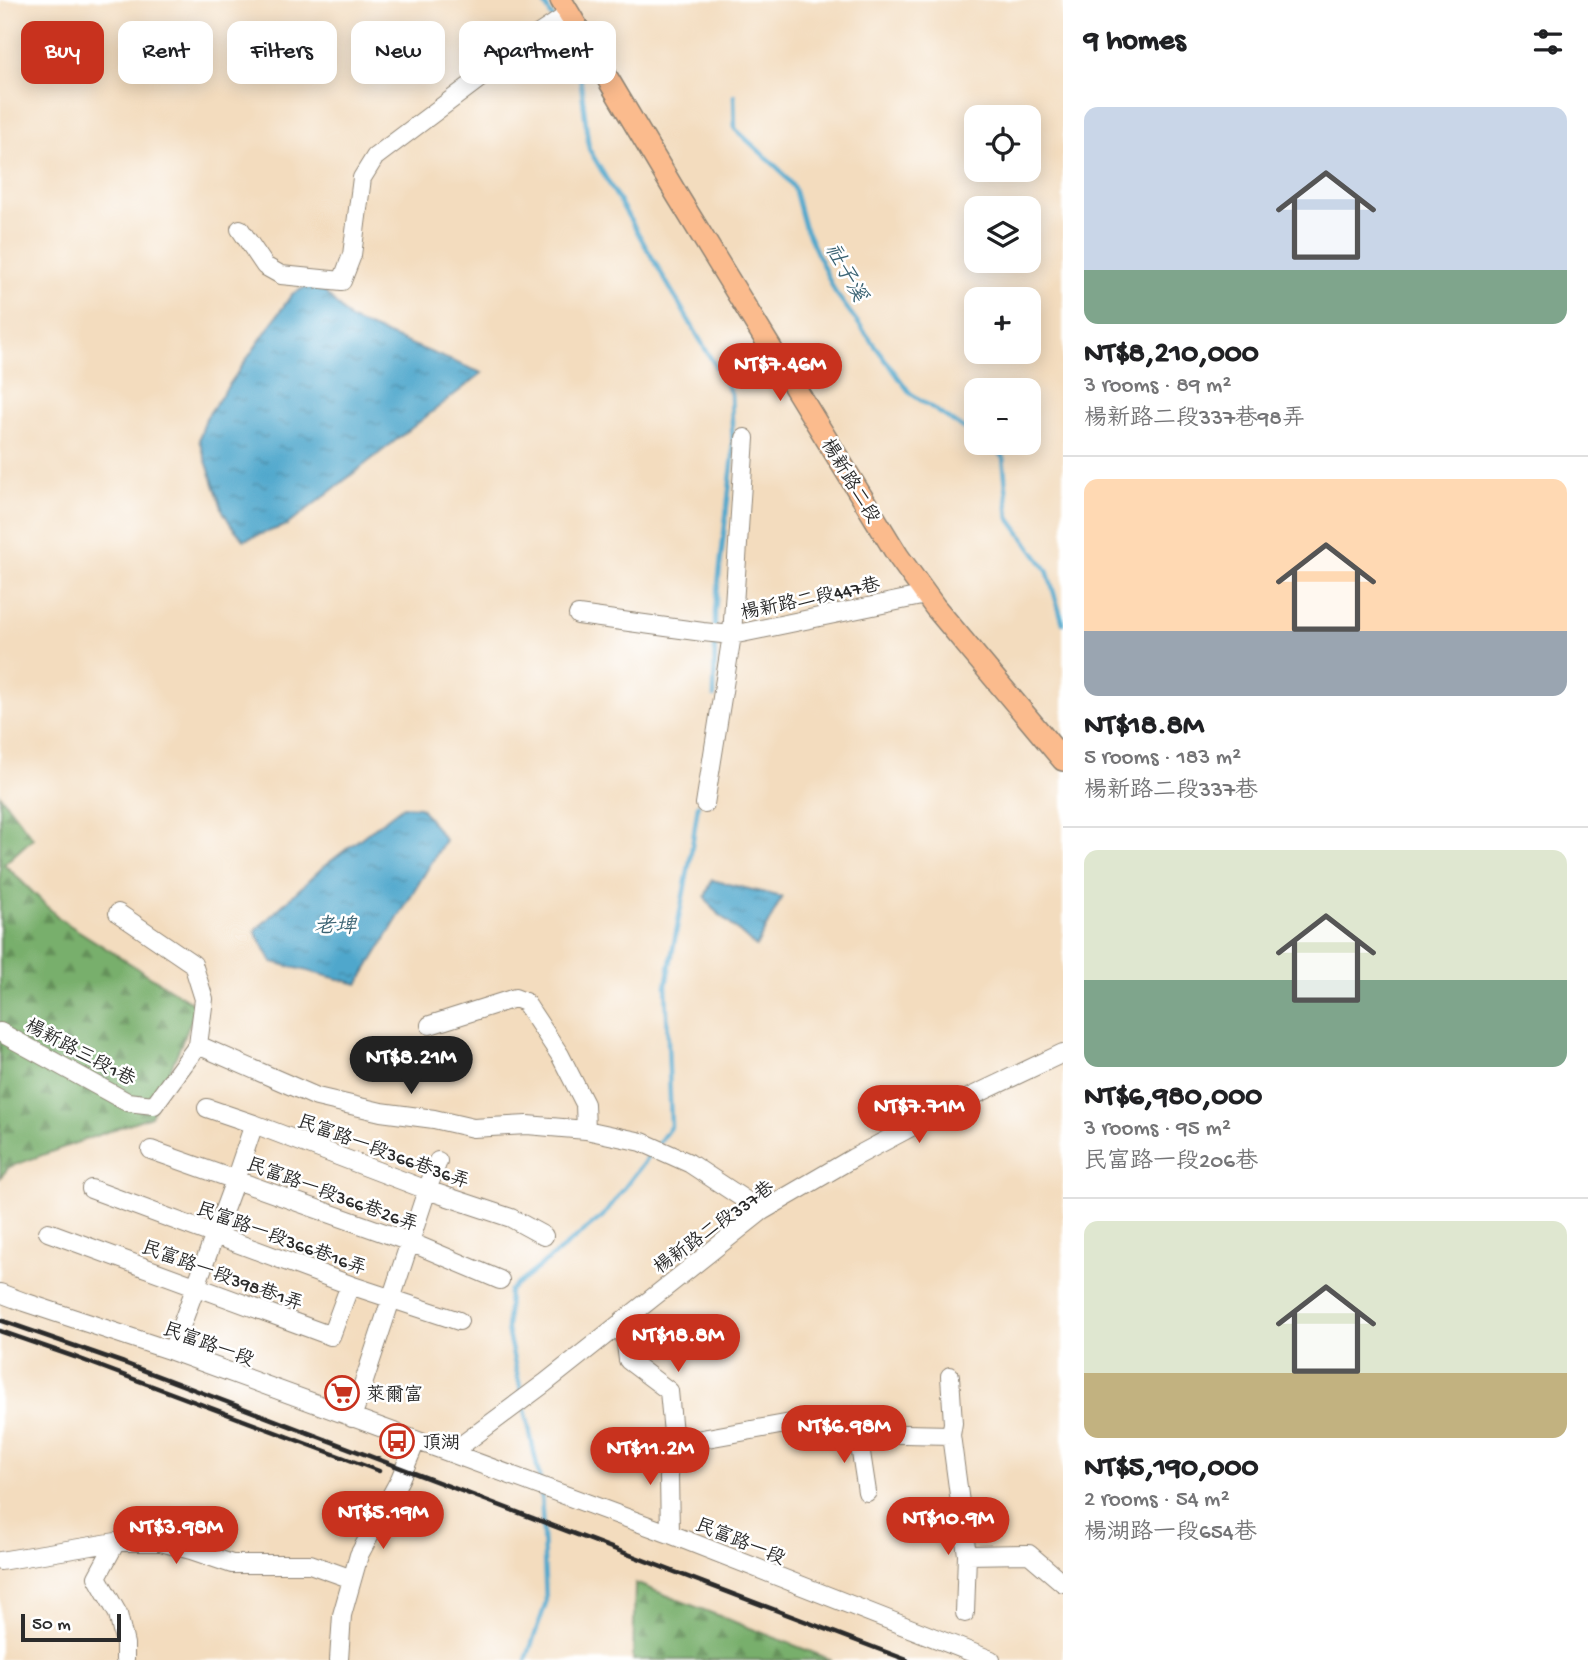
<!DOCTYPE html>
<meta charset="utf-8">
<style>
body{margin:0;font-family:"Gochi Hand","LXGW WenKai TC",sans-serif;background:#f2f2f2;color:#202124;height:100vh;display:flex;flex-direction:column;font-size:26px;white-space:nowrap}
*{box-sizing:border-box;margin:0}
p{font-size:23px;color:#757577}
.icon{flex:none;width:38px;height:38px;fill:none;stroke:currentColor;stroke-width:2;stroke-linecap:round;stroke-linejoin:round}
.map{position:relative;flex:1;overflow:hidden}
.side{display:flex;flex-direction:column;background:#fff;width:525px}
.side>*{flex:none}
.top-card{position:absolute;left:21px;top:21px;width:665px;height:63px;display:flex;gap:14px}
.buttons{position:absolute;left:964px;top:105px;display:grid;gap:14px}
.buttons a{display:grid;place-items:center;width:77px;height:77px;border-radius:14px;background:#fff;box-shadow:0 4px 18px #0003;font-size:35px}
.scale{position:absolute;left:21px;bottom:18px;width:100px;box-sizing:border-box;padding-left:7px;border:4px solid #2b2b2b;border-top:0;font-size:19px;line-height:24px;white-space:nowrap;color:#2b2b2b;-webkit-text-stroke:5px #fff;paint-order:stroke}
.price{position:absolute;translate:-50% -60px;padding:0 16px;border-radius:24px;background:#c8321e;color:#fff;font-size:23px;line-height:46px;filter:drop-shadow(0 2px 4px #0008)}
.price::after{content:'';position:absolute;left:50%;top:42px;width:21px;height:16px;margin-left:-10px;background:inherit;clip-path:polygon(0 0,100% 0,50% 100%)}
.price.on{background:#222;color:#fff}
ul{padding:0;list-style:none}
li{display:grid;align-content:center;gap:14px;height:371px;padding:0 21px}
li+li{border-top:2px solid #e0e0e0}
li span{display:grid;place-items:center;height:217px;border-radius:14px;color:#555}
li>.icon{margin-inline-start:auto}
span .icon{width:126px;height:126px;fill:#fffc;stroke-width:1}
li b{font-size:30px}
h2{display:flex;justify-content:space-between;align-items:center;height:84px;padding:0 21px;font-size:30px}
.pill{padding:0 24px;border-radius:14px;background:#fff;box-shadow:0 4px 18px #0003;font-size:24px;line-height:63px}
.pill.on{background:#c8321e;color:#fff}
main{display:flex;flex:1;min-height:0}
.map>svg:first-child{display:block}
.forest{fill:url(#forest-firs);stroke:#526d4c;stroke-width:2}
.water{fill:url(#water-ripples);stroke:#3d697c;stroke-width:2}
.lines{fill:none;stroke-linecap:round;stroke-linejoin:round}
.stream{stroke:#4fa7cc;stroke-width:4.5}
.minor-casing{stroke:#8f8474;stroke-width:20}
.major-casing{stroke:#8f8474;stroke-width:24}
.minor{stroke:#fff;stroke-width:18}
.major{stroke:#fbbb8d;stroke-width:21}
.rail{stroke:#2b2b2b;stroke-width:4.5}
.labels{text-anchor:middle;stroke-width:5;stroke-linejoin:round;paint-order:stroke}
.street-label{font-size:19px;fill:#2b2b2b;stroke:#fff}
.poi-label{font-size:19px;fill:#2b2b2b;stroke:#fff;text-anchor:start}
.water-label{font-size:21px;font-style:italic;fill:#3b6373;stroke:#fff}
</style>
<main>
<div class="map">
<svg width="1063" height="1660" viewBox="0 0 1063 1660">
<defs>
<pattern id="forest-firs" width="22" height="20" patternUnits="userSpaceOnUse" patternTransform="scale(1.75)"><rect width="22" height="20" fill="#78af6c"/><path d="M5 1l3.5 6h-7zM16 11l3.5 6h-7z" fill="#638f59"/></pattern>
<pattern id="water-ripples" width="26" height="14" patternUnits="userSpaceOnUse" patternTransform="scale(1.75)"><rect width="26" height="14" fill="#4fa7cc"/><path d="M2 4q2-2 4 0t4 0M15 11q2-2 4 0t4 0" fill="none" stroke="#4288a6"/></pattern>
</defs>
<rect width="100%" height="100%" fill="#fff"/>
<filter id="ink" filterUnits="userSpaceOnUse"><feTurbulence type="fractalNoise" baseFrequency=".0143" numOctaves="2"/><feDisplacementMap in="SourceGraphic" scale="14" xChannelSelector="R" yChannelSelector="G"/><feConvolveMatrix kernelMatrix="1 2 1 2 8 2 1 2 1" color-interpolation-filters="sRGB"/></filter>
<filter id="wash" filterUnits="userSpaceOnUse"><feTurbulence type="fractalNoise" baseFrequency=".00686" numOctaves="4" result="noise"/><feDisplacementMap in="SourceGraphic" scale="28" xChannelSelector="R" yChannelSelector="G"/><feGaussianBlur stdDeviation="1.57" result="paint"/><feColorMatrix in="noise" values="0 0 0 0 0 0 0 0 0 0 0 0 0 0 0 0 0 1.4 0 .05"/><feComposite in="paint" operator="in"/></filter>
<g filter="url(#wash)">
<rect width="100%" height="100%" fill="#f3dcbe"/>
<path class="forest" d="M0 795 33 838 4 864 60 919 197 1006 151 1116 9 1167 0 1178Z
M635 1583 832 1660H633Z"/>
<path class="water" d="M315 282 351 320 482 373 287 525 244 540 231 525 223 511 199 440 206 418 292 294Z
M403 806 420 807 445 840 358 984 272 962 255 931 323 867Z
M712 880 782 897 756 947 712 908 705 897Z"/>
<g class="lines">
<path class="stream" d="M542 0 553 18
M558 26 578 58 589 149 731 393 733 456 715 610V629
M734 96 735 129 780 170 794 188 804 225 835 292 910 393 976 437
M985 443 1003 456 1009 518 1047 570 1063 623
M714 696 715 638
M657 1145 671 1126 666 985 690 860 698 805
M522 1395 507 1330 509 1291 603 1216 652 1152
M524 1404 540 1481
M526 1660 546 1603 541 1490"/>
</g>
</g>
<g filter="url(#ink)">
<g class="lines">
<g class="minor-casing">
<path id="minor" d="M240 229 265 266 281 275 342 281 352 255 362 178 375 157 540 33 569 14
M578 615 703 632 732 635 926 595
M705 804 732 635 745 438
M118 913 193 964 204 999 198 1045 317 1097 381 1112 434 1119 473 1128 527 1125 586 1130 642 1142 689 1163 762 1211
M430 1025 515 998 525 1002 560 1055 585 1104 586 1130
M0 1032 127 1102 154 1105 198 1045
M207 1108 254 1124 427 1190 511 1218 544 1236
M151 1150 410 1242 500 1280
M91 1189 350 1285 459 1321
M48 1232 331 1336 350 1285
M0 1293 24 1302 172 1351 451 1453 670 1534 991 1660
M623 1320 628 1360 669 1391 674 1444 669 1475 670 1534
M172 1351 235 1180 254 1124
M950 1376 953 1423 951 1435 967 1555 1029 1554 1063 1583
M352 1418 427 1190 438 1161
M858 1433 867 1492
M674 1444 802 1421 832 1423 858 1433 951 1435
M451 1453 545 1383 762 1211 853 1158 945 1109 1063 1053
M116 1542 97 1577 118 1614 125 1644V1660
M0 1561 116 1542H161L191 1550 232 1564H310L352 1579
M965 1613 967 1555
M339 1660 342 1615 359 1555 400 1479 416 1441"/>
</g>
<g class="major-casing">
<path id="major" d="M561 0 677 195 898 556 935 607 1063 760"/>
</g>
<use href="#minor" class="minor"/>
<use href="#major" class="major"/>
<path class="rail" d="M0 1320 124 1363 907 1660
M0 1331 75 1357 379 1471"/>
</g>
</g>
<defs>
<g id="supermarket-ring" transform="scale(1.75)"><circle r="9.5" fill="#fff" stroke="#c8321e" stroke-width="1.5"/><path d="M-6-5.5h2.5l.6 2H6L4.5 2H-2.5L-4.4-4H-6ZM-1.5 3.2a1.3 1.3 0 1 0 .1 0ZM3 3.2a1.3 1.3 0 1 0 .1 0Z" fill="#c8321e"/></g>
<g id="bus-ring" transform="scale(1.75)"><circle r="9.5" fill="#fff" stroke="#c8321e" stroke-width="1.5"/><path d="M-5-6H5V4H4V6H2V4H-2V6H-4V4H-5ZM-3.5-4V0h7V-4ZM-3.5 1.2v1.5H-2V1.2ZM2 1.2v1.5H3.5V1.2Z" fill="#c8321e"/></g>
</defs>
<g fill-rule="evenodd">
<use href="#supermarket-ring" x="342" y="1393"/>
<use href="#bus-ring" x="397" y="1441"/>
</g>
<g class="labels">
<g class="street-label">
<text transform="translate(852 480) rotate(59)" y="7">楊新路二段</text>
<text transform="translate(810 597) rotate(-12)" y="7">楊新路二段447巷</text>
<text transform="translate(81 1051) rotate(28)" y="7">楊新路三段1巷</text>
<text transform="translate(384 1150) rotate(20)" y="7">民富路一段366巷36弄</text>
<text transform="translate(333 1193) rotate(20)" y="7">民富路一段366巷26弄</text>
<text transform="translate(713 1226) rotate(-36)" y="7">楊新路二段337巷</text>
<text transform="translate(282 1237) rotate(20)" y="7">民富路一段366巷16弄</text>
<text transform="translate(223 1274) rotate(20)" y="7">民富路一段398巷1弄</text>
<text transform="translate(209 1343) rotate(20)" y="7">民富路一段</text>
<text transform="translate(741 1540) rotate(22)" y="7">民富路一段</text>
</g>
<g class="poi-label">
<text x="366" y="1400">萊爾富</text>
<text x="422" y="1448">頂湖</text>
</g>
<g class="water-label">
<text transform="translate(847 272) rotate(61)" y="7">社子溪</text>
<text x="335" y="932">老埤</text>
</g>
</g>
</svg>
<div class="buttons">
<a><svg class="icon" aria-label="locate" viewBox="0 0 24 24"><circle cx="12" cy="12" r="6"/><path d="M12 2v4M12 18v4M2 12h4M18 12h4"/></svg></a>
<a><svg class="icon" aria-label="layers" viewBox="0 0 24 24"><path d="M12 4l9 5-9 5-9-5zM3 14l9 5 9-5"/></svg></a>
<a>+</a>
<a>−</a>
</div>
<div class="scale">50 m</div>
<b class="price" style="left:780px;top:403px">NT$7.46M</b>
<b class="price on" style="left:411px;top:1096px">NT$8.21M</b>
<b class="price" style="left:919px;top:1145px">NT$7.71M</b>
<b class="price" style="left:678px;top:1374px">NT$18.8M</b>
<b class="price" style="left:844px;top:1465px">NT$6.98M</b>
<b class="price" style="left:650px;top:1487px">NT$11.2M</b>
<b class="price" style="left:383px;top:1551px">NT$5.19M</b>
<b class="price" style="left:948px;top:1557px">NT$10.9M</b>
<b class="price" style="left:176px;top:1566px">NT$3.98M</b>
<div class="top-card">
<a class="pill on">Buy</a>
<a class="pill">Rent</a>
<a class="pill">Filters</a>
<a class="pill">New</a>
<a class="pill">Apartment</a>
</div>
</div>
<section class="side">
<h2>9 homes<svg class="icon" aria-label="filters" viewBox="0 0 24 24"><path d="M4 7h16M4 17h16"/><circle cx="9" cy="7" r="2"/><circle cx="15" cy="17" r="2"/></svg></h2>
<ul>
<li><span style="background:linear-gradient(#c9d6e8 75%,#7fa58c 0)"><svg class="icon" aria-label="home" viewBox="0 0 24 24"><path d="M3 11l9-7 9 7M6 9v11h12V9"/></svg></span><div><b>NT$8,210,000</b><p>3 rooms · 89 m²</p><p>楊新路二段337巷98弄</p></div></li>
<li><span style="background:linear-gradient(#ffd9b3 70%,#9aa5b1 0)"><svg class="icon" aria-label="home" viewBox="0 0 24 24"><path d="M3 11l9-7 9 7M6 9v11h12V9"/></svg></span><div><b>NT$18.8M</b><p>5 rooms · 183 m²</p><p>楊新路二段337巷</p></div></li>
<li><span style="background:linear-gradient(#dfe7d0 60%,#7fa58c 0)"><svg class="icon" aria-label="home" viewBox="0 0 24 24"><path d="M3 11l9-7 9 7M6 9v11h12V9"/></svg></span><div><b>NT$6,980,000</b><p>3 rooms · 95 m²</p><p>民富路一段206巷</p></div></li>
<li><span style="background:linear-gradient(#dfe7d0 70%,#c2b280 0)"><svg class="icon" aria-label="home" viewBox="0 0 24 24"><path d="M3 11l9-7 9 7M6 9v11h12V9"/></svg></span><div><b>NT$5,190,000</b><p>2 rooms · 54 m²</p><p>楊湖路一段654巷</p></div></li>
</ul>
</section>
</main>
